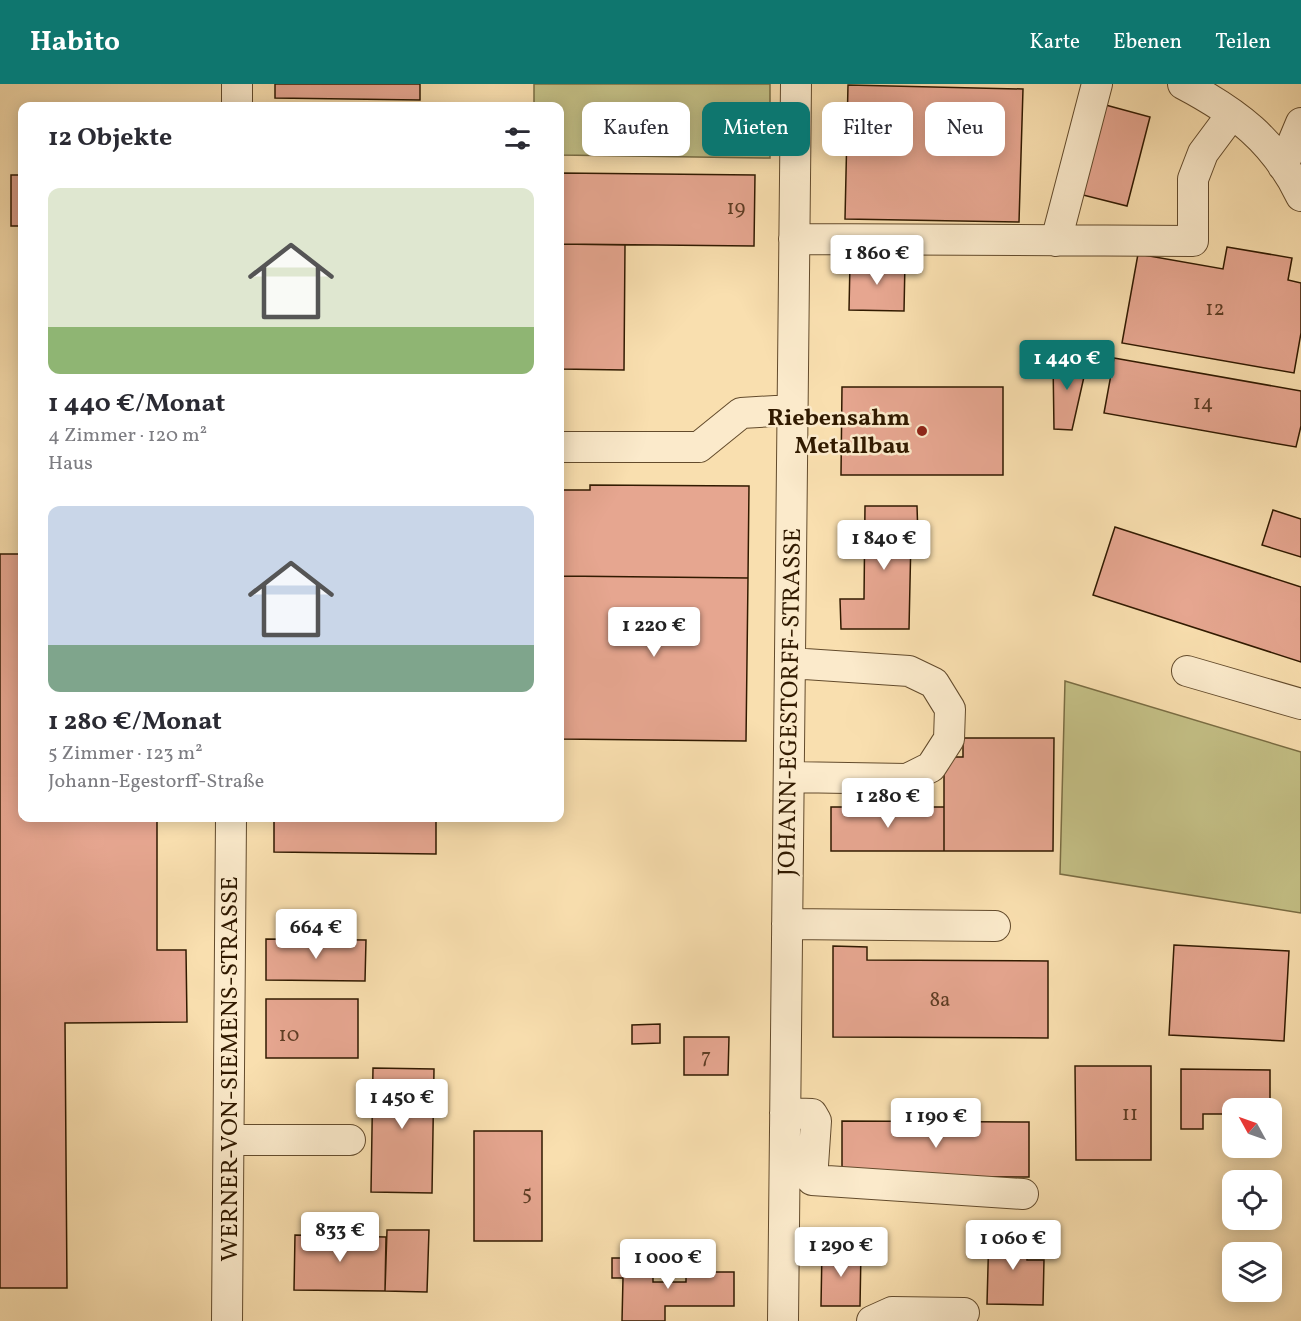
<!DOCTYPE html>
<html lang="de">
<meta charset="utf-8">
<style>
body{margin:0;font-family:Vollkorn,serif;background:#f2f2f3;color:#2b2b33;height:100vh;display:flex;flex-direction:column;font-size:22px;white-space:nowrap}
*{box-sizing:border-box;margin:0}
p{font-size:20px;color:#7c7c81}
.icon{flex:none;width:33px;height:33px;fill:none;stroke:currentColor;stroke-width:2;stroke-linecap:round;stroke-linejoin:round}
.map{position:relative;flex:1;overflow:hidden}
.side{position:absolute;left:18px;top:18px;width:546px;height:720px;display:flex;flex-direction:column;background:#fff;border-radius:12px;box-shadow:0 3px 15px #0003}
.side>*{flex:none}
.top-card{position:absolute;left:582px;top:18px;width:570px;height:54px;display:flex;gap:12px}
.needle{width:39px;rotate:310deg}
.buttons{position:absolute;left:1222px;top:1014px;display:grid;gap:12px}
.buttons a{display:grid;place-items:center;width:60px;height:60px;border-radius:12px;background:#fff;box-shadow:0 3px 15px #0003;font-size:30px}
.price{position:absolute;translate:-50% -51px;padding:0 14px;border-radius:6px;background:#fff;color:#222;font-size:20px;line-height:39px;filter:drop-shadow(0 2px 3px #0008)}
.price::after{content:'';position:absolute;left:50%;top:36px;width:18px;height:14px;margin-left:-9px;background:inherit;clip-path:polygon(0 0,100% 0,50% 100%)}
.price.selected{background:#0f766e;color:#fff}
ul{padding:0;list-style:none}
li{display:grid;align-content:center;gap:12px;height:318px;padding:0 30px}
li span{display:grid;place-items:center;height:186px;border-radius:12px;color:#555}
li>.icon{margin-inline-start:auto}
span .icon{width:108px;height:108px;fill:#fffc;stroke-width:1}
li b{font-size:26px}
h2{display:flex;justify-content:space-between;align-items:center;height:72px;padding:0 30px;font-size:26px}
.chip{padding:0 21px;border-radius:12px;background:#fff;box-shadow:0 3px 15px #0003;font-size:21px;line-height:54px}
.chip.selected{background:#0f766e;color:#fff}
header{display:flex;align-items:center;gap:36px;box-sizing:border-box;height:84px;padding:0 30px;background:#0f766e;color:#fff}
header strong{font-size:28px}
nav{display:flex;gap:33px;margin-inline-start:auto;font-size:21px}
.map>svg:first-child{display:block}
.grass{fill:#c4c086;stroke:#7a6d43;stroke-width:1.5}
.building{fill:#e6a690;stroke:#311a00;stroke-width:1.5}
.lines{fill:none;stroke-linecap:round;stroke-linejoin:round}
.minor-casing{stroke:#634b2c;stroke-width:32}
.minor{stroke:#fbeacb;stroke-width:30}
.poi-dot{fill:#8f2418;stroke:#fbeacb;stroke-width:2}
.labels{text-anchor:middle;stroke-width:5;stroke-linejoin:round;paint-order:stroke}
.number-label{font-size:21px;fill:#5e3d24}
.poi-label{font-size:24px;font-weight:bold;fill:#311a00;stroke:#fbeacb;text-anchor:end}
.street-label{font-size:24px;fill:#311a00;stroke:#fbeacb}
</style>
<header>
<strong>Habito</strong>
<nav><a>Karte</a><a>Ebenen</a><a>Teilen</a></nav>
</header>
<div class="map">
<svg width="1301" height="1237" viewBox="0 0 1301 1237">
<rect width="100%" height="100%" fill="#f9dfaf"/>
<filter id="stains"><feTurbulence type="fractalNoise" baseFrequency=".00333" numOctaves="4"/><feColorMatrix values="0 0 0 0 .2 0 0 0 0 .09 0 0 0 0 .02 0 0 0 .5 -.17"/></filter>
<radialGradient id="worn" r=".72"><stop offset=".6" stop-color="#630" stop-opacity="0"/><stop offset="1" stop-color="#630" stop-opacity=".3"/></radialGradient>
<path class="grass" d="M534 0H770V74L560 71V22H534Z
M1065 597 1301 668V829L1060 790Z"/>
<path class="building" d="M275 0H420V16L275 14Z
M848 1 1023 5 1019 138 845 135Z
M1102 20 1150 33 1127 122 1079 110Z
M560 89 755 91 754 162 560 160Z
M11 91H22V142H11Z
M560 160 625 161 624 286 560 285Z
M1227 163 1292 174 1288 196 1301 199V249L1294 289 1122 259 1138 170 1223 185Z
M850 178H905L904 227 849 226Z
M1114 274 1301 307V342L1296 363 1104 329Z
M1088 275 1072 346 1054 345 1053 277Z
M842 303H1003V391H841Z
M590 401 749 402 748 494 560 492V406H590Z
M865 422H917L918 453H911L909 545H841L840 515H864Z
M1273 426 1301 435V473L1262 461Z
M1115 443 1301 503V578L1093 511Z
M0 470H22V734H157V866H186L187 938 65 939 67 1204H0Z
M560 492 748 494 746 657 560 655Z
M963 654H1054L1053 767H944V673H963Z
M831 723H944V767H831Z
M274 734H436V770L274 768Z
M266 855 366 856 365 897 266 896Z
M1174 861 1289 867 1284 957 1169 951Z
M833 862 867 863V876L1048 877V954L833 953Z
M266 915H358V974H266Z
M660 940V959L632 960V941Z
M684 953H729L728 991H684Z
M1075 982H1151V1076H1076Z
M373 984 434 985 432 1109 371 1108Z
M1181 985 1270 986V1024H1233V1046H1231V1030H1203V1045H1181Z
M842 1037 1029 1038V1093L842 1092Z
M474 1047H542V1157H474Z
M387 1146H429L427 1208 385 1207Z
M989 1146 1027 1147V1176H1044L1043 1221 987 1220Z
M295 1151 386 1153 385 1207 294 1206Z
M822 1165 861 1166 860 1222H821Z
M612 1174H653V1198H686V1188H734V1222H665V1237H622L623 1194H612Z"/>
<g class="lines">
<g class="minor-casing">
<path id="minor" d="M1183 0C1236 28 1274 56 1301 112
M237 22V0
M1283 82 1301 39
M794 155 1193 157V95L1203 69 1232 30
M1056 157 1097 0
M560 363H699L741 329 792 326
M1187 587 1301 620
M789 693 907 695 931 683 949 655 950 625 934 599 909 587 790 579
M787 840 995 842
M785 1029 812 1030 816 1037 812 1096 1023 1110
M229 1056H350
M227 1237 231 734
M783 1237 796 0
M872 1237 892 1228 964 1229"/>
</g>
<use href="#minor" class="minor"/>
</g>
<circle class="poi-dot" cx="922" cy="347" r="6"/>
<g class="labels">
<g class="number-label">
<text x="736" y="130">19</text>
<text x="1215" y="231">12</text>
<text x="1203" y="325">14</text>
<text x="940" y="922">8a</text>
<text x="289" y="957">10</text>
<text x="706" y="979">7</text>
<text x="1130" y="1036">11</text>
<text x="527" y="1115">5</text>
</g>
<g class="poi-label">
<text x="910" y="341">Riebensahm<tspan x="910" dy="28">Metallbau</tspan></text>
</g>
<g class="street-label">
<text transform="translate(789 618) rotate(-89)" y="8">JOHANN-EGESTORFF-STRASSE</text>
<text transform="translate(229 985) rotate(-90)" y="8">WERNER-VON-SIEMENS-STRASSE</text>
</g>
</g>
<rect width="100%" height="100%" filter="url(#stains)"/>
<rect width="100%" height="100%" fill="url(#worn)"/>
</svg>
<div class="buttons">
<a><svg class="needle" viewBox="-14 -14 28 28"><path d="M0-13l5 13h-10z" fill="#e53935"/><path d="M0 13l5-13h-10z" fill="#7c7c81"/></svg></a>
<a><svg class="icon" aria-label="locate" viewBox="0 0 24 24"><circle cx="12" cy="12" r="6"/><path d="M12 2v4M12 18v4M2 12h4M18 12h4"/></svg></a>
<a><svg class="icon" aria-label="layers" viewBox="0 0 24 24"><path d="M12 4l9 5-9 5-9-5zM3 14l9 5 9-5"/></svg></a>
</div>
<b class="price" style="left:877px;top:202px">1 860 €</b>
<b class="price selected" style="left:1067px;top:307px">1 440 €</b>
<b class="price" style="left:884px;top:487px">1 840 €</b>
<b class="price" style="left:654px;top:574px">1 220 €</b>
<b class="price" style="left:888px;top:745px">1 280 €</b>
<b class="price" style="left:316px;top:876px">664 €</b>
<b class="price" style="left:402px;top:1046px">1 450 €</b>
<b class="price" style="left:936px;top:1065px">1 190 €</b>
<b class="price" style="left:340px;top:1179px">833 €</b>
<b class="price" style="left:1013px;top:1187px">1 060 €</b>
<b class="price" style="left:841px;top:1194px">1 290 €</b>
<b class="price" style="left:668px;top:1206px">1 000 €</b>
<div class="top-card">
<a class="chip">Kaufen</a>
<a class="chip selected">Mieten</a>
<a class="chip">Filter</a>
<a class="chip">Neu</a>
</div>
<section class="side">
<h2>12 Objekte<svg class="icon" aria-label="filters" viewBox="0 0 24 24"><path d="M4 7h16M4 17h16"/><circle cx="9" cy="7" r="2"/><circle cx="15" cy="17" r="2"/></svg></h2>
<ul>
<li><span style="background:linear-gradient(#dfe7d0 75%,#8fb573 0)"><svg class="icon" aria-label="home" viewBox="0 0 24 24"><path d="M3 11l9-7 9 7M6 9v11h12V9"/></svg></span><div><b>1 440 €/Monat</b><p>4 Zimmer · 120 m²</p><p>Haus</p></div></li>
<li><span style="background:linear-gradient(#c9d6e8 75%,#7fa58c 0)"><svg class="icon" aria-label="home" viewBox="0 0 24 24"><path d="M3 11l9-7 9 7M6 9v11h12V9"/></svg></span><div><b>1 280 €/Monat</b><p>5 Zimmer · 123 m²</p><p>Johann-Egestorff-Straße</p></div></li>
</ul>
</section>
</div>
